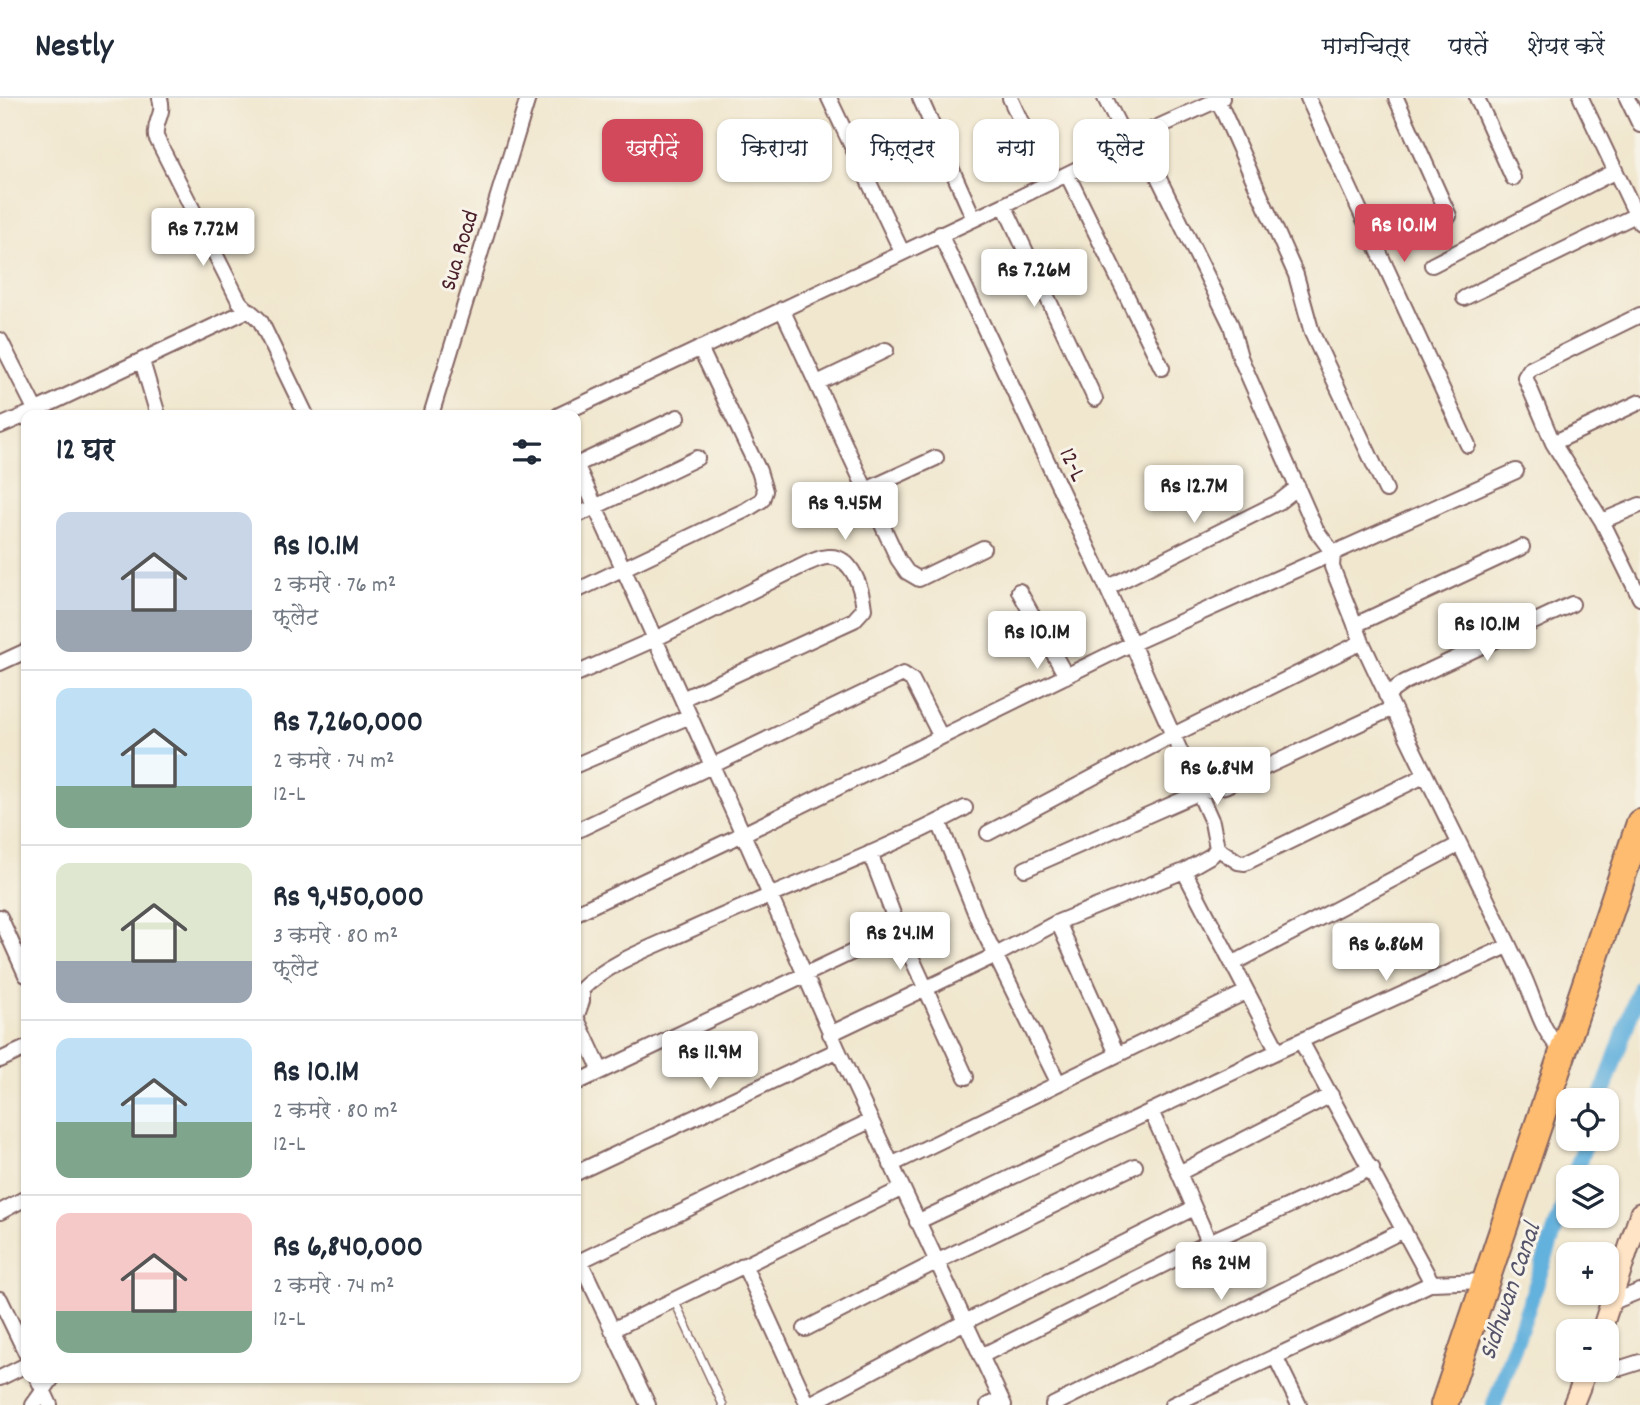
<!DOCTYPE html>
<html lang="hi">
<meta charset="utf-8">
<style>
body{margin:0;font-family:Dekko,"Playpen Sans Deva",sans-serif;background:#f6f6f7;color:#1f2937;height:100vh;display:flex;flex-direction:column;font-size:26px;white-space:nowrap}
*{box-sizing:border-box;margin:0}
p{font-size:23px;color:#747a83}
.icon{flex:none;width:38px;height:38px;fill:none;stroke:currentColor;stroke-width:2;stroke-linecap:round;stroke-linejoin:round}
.map{position:relative;flex:1;overflow:hidden}
.sheet{position:absolute;left:21px;top:312px;width:560px;height:973px;display:flex;flex-direction:column;background:#fff;border-radius:14px;box-shadow:0 2px 5px #0004}
.sheet>*{flex:none}
.banner{position:absolute;left:602px;top:21px;width:665px;height:63px;display:flex;gap:14px}
.tools{position:absolute;left:1556px;top:990px;display:grid;gap:14px}
.tools a{display:grid;place-items:center;width:63px;height:63px;border-radius:14px;background:#fff;box-shadow:0 2px 5px #0004;font-size:35px}
.price{position:absolute;translate:-50% -60px;padding:0 16px;border-radius:7px;background:#fff;color:#222;font-size:23px;line-height:46px;filter:drop-shadow(0 2px 4px #0008)}
.price::after{content:'';position:absolute;left:50%;top:42px;width:21px;height:16px;margin-left:-10px;background:inherit;clip-path:polygon(0 0,100% 0,50% 100%)}
.price.active{background:#d1495b;color:#fff}
ul{padding:0;list-style:none}
li{display:flex;align-items:center;gap:21px;height:175px;padding:0 35px}
li+li{border-top:2px solid #e0e1e3}
li span{display:grid;place-items:center;flex:none;width:196px;height:140px;border-radius:14px;color:#555}
li>.icon{margin-inline-start:auto}
span .icon{width:84px;height:84px;fill:#fffc;stroke-width:1}
li b{font-size:30px}
h2{display:flex;justify-content:space-between;align-items:center;height:84px;padding:0 35px;font-size:30px}
.chip{padding:0 24px;border-radius:14px;background:#fff;box-shadow:0 2px 5px #0004;font-size:24px;line-height:63px}
.chip.active{background:#d1495b;color:#fff}
header{display:flex;align-items:center;gap:42px;box-sizing:border-box;height:98px;padding:0 35px;background:#fff;border-bottom:2px solid #e0e1e3}
header strong{font-size:33px}
nav{display:flex;gap:38px;margin-inline-start:auto;font-size:24px}
.map>svg:first-child{display:block}
.lines{fill:none;stroke-linecap:round;stroke-linejoin:round}
.canal{stroke:#63b1dd;stroke-width:16}
.lane-casing{stroke:#846564;stroke-width:10}
.street-casing{stroke:#846564;stroke-width:18}
.secondary-casing{stroke:#846564;stroke-width:23}
.highway-casing{stroke:#846564;stroke-width:30}
.lane{stroke:#fff;stroke-width:7}
.street{stroke:#fff;stroke-width:14}
.secondary{stroke:#ffe4c6;stroke-width:19}
.highway{stroke:#febc70;stroke-width:26}
.labels{text-anchor:middle;stroke-width:6;stroke-linejoin:round;paint-order:stroke}
.street-label{font-size:24px;fill:#4a1f2b;stroke:#f7f3e8}
.water-label{font-size:26px;font-style:italic;fill:#535269;stroke:#f7f3e8}
</style>
<header>
<strong>Nestly</strong>
<nav><a>मानचित्र</a><a>परतें</a><a>शेयर करें</a></nav>
</header>
<div class="map">
<svg width="1640" height="1307" viewBox="0 0 1640 1307">
<rect width="100%" height="100%" fill="#f7f3e8"/>
<filter id="ink" filterUnits="userSpaceOnUse"><feTurbulence type="fractalNoise" baseFrequency=".0143" numOctaves="2"/><feDisplacementMap in="SourceGraphic" scale="14" xChannelSelector="R" yChannelSelector="G"/><feConvolveMatrix kernelMatrix="1 2 1 2 8 2 1 2 1" color-interpolation-filters="sRGB"/></filter>
<filter id="wash" filterUnits="userSpaceOnUse"><feTurbulence type="fractalNoise" baseFrequency=".00686" numOctaves="4" result="noise"/><feDisplacementMap in="SourceGraphic" scale="28" xChannelSelector="R" yChannelSelector="G"/><feGaussianBlur stdDeviation="1.57" result="paint"/><feColorMatrix in="noise" values="0 0 0 0 0 0 0 0 0 0 0 0 0 0 0 0 0 1.4 0 .05"/><feComposite in="paint" operator="in"/></filter>
<g filter="url(#wash)">
<rect width="100%" height="100%" fill="#f1e7cf"/>
<g class="lines">
<path class="canal" d="M1600 1003 1640 889
M1573 1080 1587 1041
M1494 1307 1568 1095"/>
</g>
</g>
<g filter="url(#ink)">
<g class="lines">
<g class="lane-casing">
<path id="lane" d="M674 1202 723 1307"/>
</g>
<g class="street-casing">
<path id="street" d="M160 0C165 19 154 20 156 39L239 203C246 212 254 215 261 224L306 317
M829 0 902 154
M920 0 974 121
M1010 0 1049 85
M1105 0 1128 46
M1308 0 1468 347
M1396 0 1449 118
M1477 0 1513 80
M1581 0 1640 125
M1627 0 1640 27
M1218 2 1296 177 1312 235 1386 392
M1067 76 1162 270
M1004 107 1095 301
M940 136 1107 490 1212 724 1217 750 1212 757 1184 773
M1432 167 1614 74
M1464 200 1636 117
M782 211 898 461 907 474 919 481 983 450
M1640 217 1530 271 1525 279 1553 345 1602 423 1640 500
M0 242 36 313
M142 263 158 317
M817 285 886 252
M26 317 246 213
M431 317 528 0
M559 317 1004 107 1128 46 1138 38 1222 0
M0 328 26 317
M1553 345 1640 304
M576 366 743 736 838 952 1004 1307
M576 367 678 319
M866 392 936 360
M576 418 697 360
M1602 423 1640 407
M1107 490 1279 404 1298 389
M576 493 746 412 762 402 765 393 759 373 700 250
M1019 493 1066 578
M1355 527 1522 449
M1362 544C1413 655 1470 764 1522 875 1535 901 1540 935 1564 954
M0 565 26 553
M576 576 655 541 806 466C813 463 821 459 828 459 853 457 862 492 864 511L854 522 682 601
M1386 597 1405 584 1572 506
M576 667 690 618
M939 724 979 824 1058 984
M576 733 903 576 912 582 941 639
M988 735 1175 636 1362 544 1332 469 1333 455 1316 432 1240 259 1231 227 1138 38
M1217 750 1238 764 1245 765 1424 678
M870 755 899 832 966 979
M1025 771 1200 694 1225 688 1393 610
M576 815 743 736 1131 546 1516 373
M0 819 26 877
M1058 824 1117 956
M1234 865 1458 747
M576 919 601 973
M576 920 582 903V891C611 863 654 849 690 832 781 791 877 757 965 710
M830 936 996 857 1058 824 1184 773 1278 953 917 1124
M1301 943 1432 1185
M1278 953 1508 848
M0 962 26 950
M576 985 899 832
M1331 997 1179 1075 1209 1144 1372 1070
M1151 1013 1179 1075
M891 1067 1246 894
M576 1075 838 952
M0 1114 26 1100
M580 1163 648 1307
M576 1165 870 1023
M744 1167 808 1307
M0 1201 26 1255
M1613 1204 1640 1193
M805 1231 936 1164 1135 1068
M612 1232 901 1091
M981 1258 1209 1144
M1275 1258 1299 1307
M1606 1268 1621 1270 1640 1264
M37 1279 50 1307
M0 1280 26 1267
M33 1307 53 1279
M808 1307 965 1224 1194 1110
M988 1307 1001 1301
M1053 1307 1404 1132
M1172 1307 1432 1185 1484 1183"/>
</g>
<g class="secondary-casing">
<path id="secondary" d="M1601 1234 1640 1115
M1573 1307 1587 1272"/>
</g>
<g class="highway-casing">
<path id="highway" d="M1444 1307 1640 725"/>
</g>
<use href="#lane" class="lane"/>
<use href="#street" class="street"/>
<use href="#secondary" class="secondary"/>
<use href="#highway" class="highway"/>
</g>
</g>
<g class="labels">
<g class="street-label">
<text transform="translate(458 152) rotate(-73)" y="8">Sua Road</text>
<text transform="translate(1074 366) rotate(65)" y="8">12-L</text>
</g>
<g class="water-label">
<text transform="translate(1508 1193) rotate(-71)" y="9">Sidhwan Canal</text>
</g>
</g>
</svg>
<div class="tools">
<a><svg class="icon" aria-label="locate" viewBox="0 0 24 24"><circle cx="12" cy="12" r="6"/><path d="M12 2v4M12 18v4M2 12h4M18 12h4"/></svg></a>
<a><svg class="icon" aria-label="layers" viewBox="0 0 24 24"><path d="M12 4l9 5-9 5-9-5zM3 14l9 5 9-5"/></svg></a>
<a>+</a>
<a>−</a>
</div>
<b class="price active" style="left:1404px;top:166px">Rs 10.1M</b>
<b class="price" style="left:203px;top:170px">Rs 7.72M</b>
<b class="price" style="left:1034px;top:211px">Rs 7.26M</b>
<b class="price" style="left:1194px;top:427px">Rs 12.7M</b>
<b class="price" style="left:845px;top:444px">Rs 9.45M</b>
<b class="price" style="left:1487px;top:565px">Rs 10.1M</b>
<b class="price" style="left:1037px;top:573px">Rs 10.1M</b>
<b class="price" style="left:1217px;top:709px">Rs 6.84M</b>
<b class="price" style="left:900px;top:874px">Rs 24.1M</b>
<b class="price" style="left:1386px;top:885px">Rs 6.86M</b>
<b class="price" style="left:710px;top:993px">Rs 11.9M</b>
<b class="price" style="left:1221px;top:1204px">Rs 24M</b>
<div class="banner">
<a class="chip active">खरीदें</a>
<a class="chip">किराया</a>
<a class="chip">फ़िल्टर</a>
<a class="chip">नया</a>
<a class="chip">फ़्लैट</a>
</div>
<section class="sheet">
<h2>12 घर<svg class="icon" aria-label="filters" viewBox="0 0 24 24"><path d="M4 7h16M4 17h16"/><circle cx="9" cy="7" r="2"/><circle cx="15" cy="17" r="2"/></svg></h2>
<ul>
<li><span style="background:linear-gradient(#c9d6e8 70%,#9aa5b1 0)"><svg class="icon" aria-label="home" viewBox="0 0 24 24"><path d="M3 11l9-7 9 7M6 9v11h12V9"/></svg></span><div><b>Rs 10.1M</b><p>2 कमरे · 76 m²</p><p>फ़्लैट</p></div></li>
<li><span style="background:linear-gradient(#bfe0f5 70%,#7fa58c 0)"><svg class="icon" aria-label="home" viewBox="0 0 24 24"><path d="M3 11l9-7 9 7M6 9v11h12V9"/></svg></span><div><b>Rs 7,260,000</b><p>2 कमरे · 74 m²</p><p>12-L</p></div></li>
<li><span style="background:linear-gradient(#dfe7d0 70%,#9aa5b1 0)"><svg class="icon" aria-label="home" viewBox="0 0 24 24"><path d="M3 11l9-7 9 7M6 9v11h12V9"/></svg></span><div><b>Rs 9,450,000</b><p>3 कमरे · 80 m²</p><p>फ़्लैट</p></div></li>
<li><span style="background:linear-gradient(#bfe0f5 60%,#7fa58c 0)"><svg class="icon" aria-label="home" viewBox="0 0 24 24"><path d="M3 11l9-7 9 7M6 9v11h12V9"/></svg></span><div><b>Rs 10.1M</b><p>2 कमरे · 80 m²</p><p>12-L</p></div></li>
<li><span style="background:linear-gradient(#f6c9c9 70%,#7fa58c 0)"><svg class="icon" aria-label="home" viewBox="0 0 24 24"><path d="M3 11l9-7 9 7M6 9v11h12V9"/></svg></span><div><b>Rs 6,840,000</b><p>2 कमरे · 74 m²</p><p>12-L</p></div></li>
</ul>
</section>
</div>
